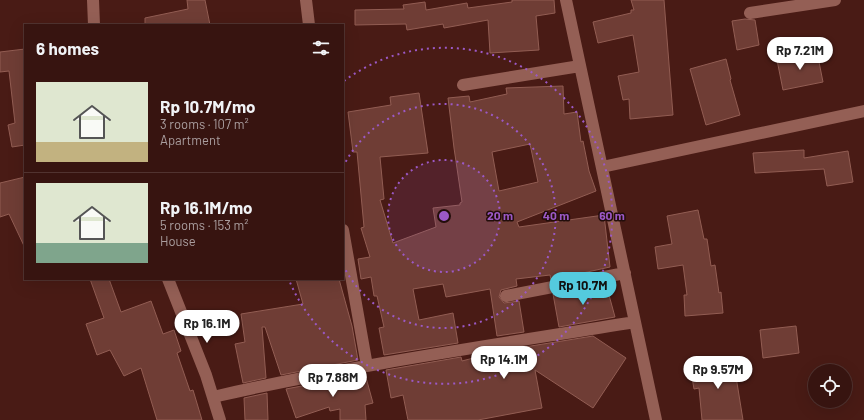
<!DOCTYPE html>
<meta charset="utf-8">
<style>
body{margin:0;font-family:Barlow,sans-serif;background:#3e1d19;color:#f1f3f6;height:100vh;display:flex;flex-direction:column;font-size:15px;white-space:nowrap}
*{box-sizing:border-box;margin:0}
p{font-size:13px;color:#aa9e9f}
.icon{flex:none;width:22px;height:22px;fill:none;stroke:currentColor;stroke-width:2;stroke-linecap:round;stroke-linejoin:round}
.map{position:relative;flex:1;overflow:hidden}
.sheet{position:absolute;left:24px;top:24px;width:320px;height:256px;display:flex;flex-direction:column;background:#371410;border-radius:0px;box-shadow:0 4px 16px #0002,0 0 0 1px #513330}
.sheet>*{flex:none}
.fabs{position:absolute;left:808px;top:364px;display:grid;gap:8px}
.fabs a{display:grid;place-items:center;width:44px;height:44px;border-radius:50%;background:#371410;box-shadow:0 4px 16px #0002,0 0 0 1px #513330;font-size:20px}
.price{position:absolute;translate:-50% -34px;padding:0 9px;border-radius:14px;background:#fff;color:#222;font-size:13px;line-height:26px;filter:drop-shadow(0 1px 2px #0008)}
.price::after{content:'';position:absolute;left:50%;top:24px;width:12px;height:9px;margin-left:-6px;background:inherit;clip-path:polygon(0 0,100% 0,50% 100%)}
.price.on{background:#54cade;color:#111}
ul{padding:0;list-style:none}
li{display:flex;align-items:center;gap:12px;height:100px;padding:0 12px}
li+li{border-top:1px solid #513330}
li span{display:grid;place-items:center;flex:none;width:112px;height:80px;border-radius:0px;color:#555}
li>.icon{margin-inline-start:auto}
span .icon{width:48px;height:48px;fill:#fffc;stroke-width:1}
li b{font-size:17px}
h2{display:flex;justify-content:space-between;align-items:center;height:48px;padding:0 12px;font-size:17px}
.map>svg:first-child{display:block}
.building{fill:#6f3d35;stroke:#925d53;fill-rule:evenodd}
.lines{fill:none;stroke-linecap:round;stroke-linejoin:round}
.minor{stroke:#945f55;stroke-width:12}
.ring{fill:none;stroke:#9c59c6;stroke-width:2;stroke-dasharray:2 4}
.centre{fill:#9c59c6;stroke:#220d0a;stroke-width:2}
.ring-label{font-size:12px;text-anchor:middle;font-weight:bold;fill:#9c59c6;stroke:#220d0a;stroke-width:3;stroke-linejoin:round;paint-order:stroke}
</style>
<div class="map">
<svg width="864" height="420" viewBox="0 0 864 420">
<rect width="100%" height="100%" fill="#491b15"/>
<path class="building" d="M187 0H205L210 25H145V18L188 9Z
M512 0H554L555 13 536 16 539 50 490 53 488 20 444 28 443 24 407 30 406 24 355 25V10L404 9 403 5 425 2 426 10 467 3 468 8 512 2Z
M631 0H664L673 115 630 119 629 99 623 100 618 76 639 72 633 35 598 43 593 22 631 13V10H634Z
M745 19 755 20 759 45 737 50 732 21Z
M25 49V145L12 147 8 125 15 123 9 71 0 72V52Z
M817 52 823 82 783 90 777 60Z
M726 59 731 79 730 80 740 115 706 125 690 69Z
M563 86 564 114 577 112 581 142 583 141 589 171 596 191 517 222 519 227 604 215 610 267 551 280 550 275 516 279 517 286 501 290 499 297 504 303 519 301 524 332 497 336 490 289 446 297 443 284 413 289 419 320 453 313 458 343 384 355 379 328 384 327 377 296H374L371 277 361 279 358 259 370 257 361 228 364 227 357 152H353L348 112 391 105 390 97 419 93 428 153 380 157 384 199 380 200 393 243 436 227 433 208 460 205V203L462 202 454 148 448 98 469 96 470 102 507 94 506 88ZM530 144 538 182 499 191 492 152Z
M804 150V158L848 151 853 182 827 186 824 169 755 173 753 153Z
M25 177V248L9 214 0 217V183Z
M698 210 704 239H707L711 266 715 265 719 293 721 292 723 313 685 316 684 295H687L683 265 658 269 655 247 672 244 667 216Z
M90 279H109L121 312 151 301 163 334 174 330 181 351 177 353 190 391 193 390 202 420H157L141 368 124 376 110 350 97 355 86 324 104 318Z
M296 279H339L352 326 358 360 281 375 265 327H262L266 378 243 383 235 344 245 342 241 314 303 304Z
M606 284 615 317 559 327 553 294Z
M796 326 799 353 763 358 760 330Z
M593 336 626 358 593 408 535 370 542 408 478 420H408L403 395 391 398 386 370 461 357 462 361 500 351Z
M733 358 743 420H702L699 388 694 389 690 366Z
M365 374 373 403 365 405 366 420H340V409L330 411 329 407 296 418 286 389Z
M267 393 268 420H245L244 398Z"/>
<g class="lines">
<path class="minor" d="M93 0 94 25
M306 0 309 25
M566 0 656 420
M750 13 835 0
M463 85 580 66
M602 167 864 111
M343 230 367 366
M168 279 206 375 220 420
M506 296 625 273
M213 397C352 365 494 345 635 322"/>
</g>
<circle cx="444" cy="216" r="56" fill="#9c59c6" fill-opacity=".12"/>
<g class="ring">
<circle cx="444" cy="216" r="56"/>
<path d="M343 167A112 112 0 1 1 343 265"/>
<path d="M344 81A168 168 0 1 1 289 280"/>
</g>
<circle cx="444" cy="216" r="6" class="centre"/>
<g class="ring-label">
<text x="500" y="220">20 m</text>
<text x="556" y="220">40 m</text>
<text x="612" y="220">60 m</text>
</g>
</svg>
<div class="fabs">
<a><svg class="icon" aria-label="locate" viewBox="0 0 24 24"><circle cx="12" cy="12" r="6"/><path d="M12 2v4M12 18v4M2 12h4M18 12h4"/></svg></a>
</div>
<b class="price" style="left:800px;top:71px">Rp 7.21M</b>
<b class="price on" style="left:583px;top:306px">Rp 10.7M</b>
<b class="price" style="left:207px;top:344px">Rp 16.1M</b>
<b class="price" style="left:504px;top:380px">Rp 14.1M</b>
<b class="price" style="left:718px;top:390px">Rp 9.57M</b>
<b class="price" style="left:333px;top:398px">Rp 7.88M</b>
<section class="sheet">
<h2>6 homes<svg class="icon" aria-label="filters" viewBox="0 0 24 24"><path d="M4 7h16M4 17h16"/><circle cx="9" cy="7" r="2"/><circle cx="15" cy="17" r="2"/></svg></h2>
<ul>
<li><span style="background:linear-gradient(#dfe7d0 75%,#c2b280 0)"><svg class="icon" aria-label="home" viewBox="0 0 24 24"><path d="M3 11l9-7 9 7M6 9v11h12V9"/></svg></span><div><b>Rp 10.7M/mo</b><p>3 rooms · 107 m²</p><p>Apartment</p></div></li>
<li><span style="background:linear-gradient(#dfe7d0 75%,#7fa58c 0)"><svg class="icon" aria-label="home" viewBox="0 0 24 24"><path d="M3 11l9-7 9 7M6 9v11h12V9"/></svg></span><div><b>Rp 16.1M/mo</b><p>5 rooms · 153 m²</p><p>House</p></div></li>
</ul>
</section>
</div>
